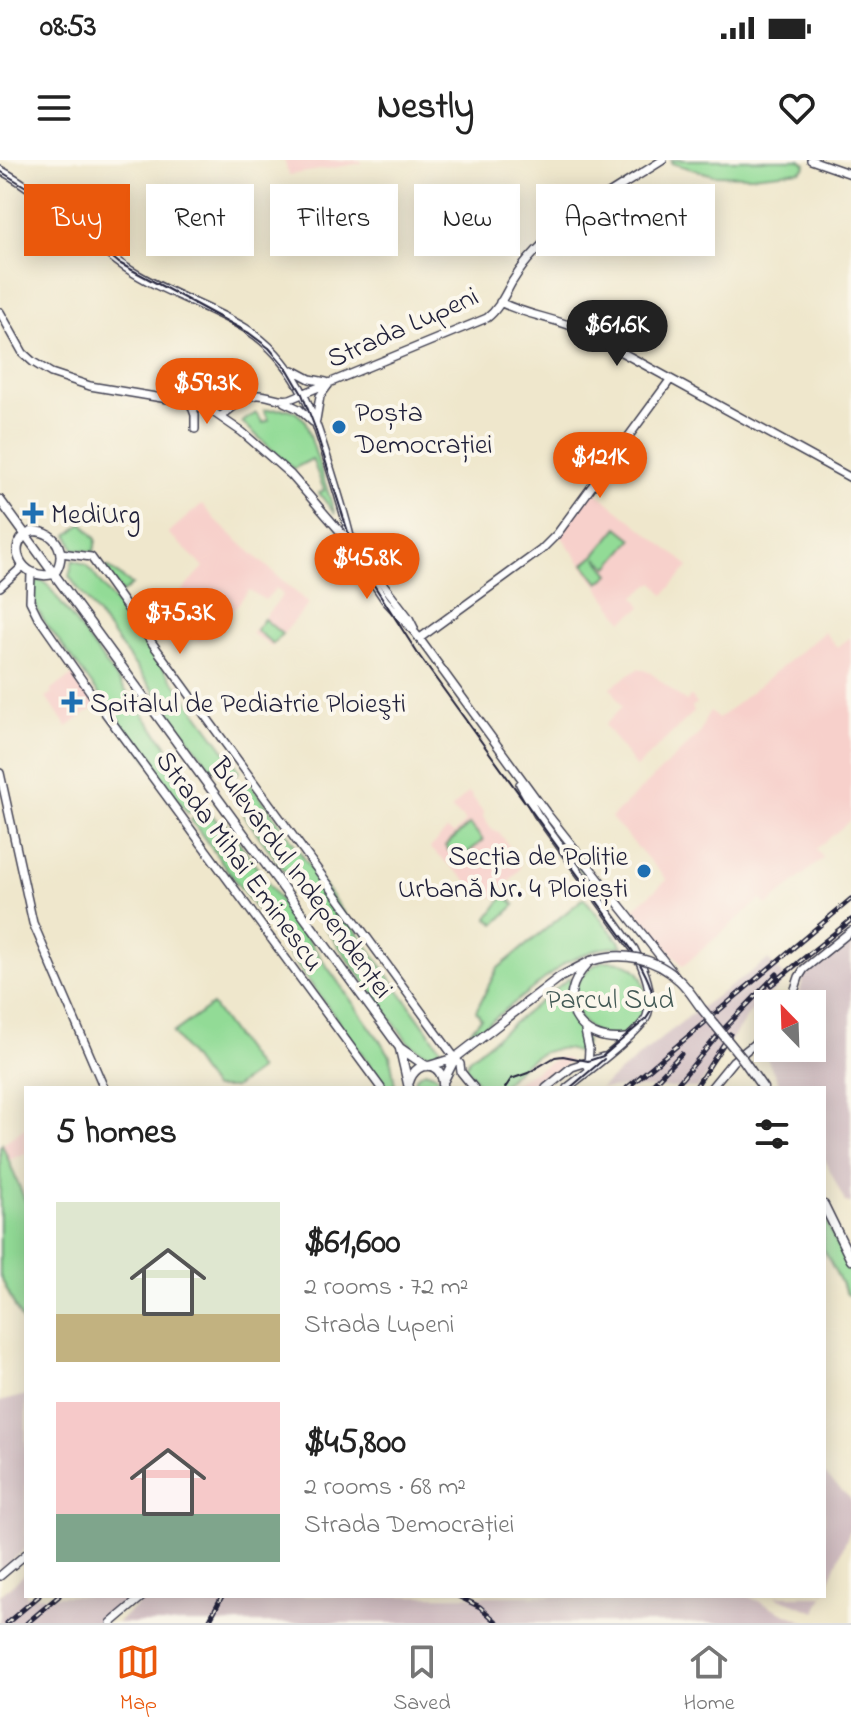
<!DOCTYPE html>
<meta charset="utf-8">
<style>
body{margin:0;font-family:"Indie Flower",sans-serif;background:#f6f6f6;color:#222;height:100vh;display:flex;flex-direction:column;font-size:30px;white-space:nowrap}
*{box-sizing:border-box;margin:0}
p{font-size:26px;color:#767676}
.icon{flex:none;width:44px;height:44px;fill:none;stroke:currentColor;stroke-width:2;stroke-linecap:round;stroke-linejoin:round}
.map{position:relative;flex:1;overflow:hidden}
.sheet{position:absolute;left:24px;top:926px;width:802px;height:512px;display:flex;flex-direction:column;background:#fff;border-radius:0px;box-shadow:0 4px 20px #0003}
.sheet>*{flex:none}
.hud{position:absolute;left:24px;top:24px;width:804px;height:72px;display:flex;gap:16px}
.needle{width:52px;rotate:337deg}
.controls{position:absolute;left:754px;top:830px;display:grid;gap:16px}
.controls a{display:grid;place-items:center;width:72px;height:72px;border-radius:0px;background:#fff;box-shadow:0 4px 20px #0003;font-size:40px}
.price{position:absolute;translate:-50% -68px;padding:0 18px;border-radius:28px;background:#ea580c;color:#fff;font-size:26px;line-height:52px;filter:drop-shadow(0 2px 4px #0008)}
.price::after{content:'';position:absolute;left:50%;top:48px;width:24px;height:18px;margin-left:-12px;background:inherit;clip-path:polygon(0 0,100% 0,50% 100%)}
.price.on{background:#222;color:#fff}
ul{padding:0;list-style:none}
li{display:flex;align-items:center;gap:24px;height:200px;padding:0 32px}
li span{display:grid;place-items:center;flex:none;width:224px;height:160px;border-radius:0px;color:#555}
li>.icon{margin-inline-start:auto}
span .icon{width:96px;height:96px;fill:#fffc;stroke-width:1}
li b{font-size:34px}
h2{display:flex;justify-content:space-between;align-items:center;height:96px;padding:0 32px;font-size:34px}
.tag{padding:0 28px;border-radius:0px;background:#fff;box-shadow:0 4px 20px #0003;font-size:28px;line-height:72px}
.tag.on{background:#ea580c;color:#fff}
.status{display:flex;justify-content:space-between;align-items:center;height:56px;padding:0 40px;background:#fff;direction:ltr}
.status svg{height:22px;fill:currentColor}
header{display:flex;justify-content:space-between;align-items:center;height:104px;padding:0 32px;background:#fff;font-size:36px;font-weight:700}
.tabs{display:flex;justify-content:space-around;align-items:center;height:112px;border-top:2px solid #e0e0e0;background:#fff;font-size:22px;color:#767676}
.tabs a{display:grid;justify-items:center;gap:4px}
.tabs .on{color:#ea580c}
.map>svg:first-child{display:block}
.built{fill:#f7d0cb}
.industrial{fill:#d2bec2}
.green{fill:#92db96;stroke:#5a7e68;stroke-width:2}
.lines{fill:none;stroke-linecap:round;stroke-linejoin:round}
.secondary-casing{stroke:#414051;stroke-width:10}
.primary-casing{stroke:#414051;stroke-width:11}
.secondary{stroke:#fff;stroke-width:7}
.primary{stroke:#fff;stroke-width:8}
.tram{stroke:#22223b;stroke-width:2}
.rail-casing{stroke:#22223b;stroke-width:5}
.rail{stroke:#fbf7ec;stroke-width:2;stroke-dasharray:6;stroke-linecap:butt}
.primary-bridge-casing{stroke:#414051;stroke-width:11;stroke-linecap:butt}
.primary-bridge{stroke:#fff;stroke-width:8}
.poi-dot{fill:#1f6fb2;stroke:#fbf7ec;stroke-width:3}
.labels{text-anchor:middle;stroke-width:8;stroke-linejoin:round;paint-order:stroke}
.street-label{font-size:28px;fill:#22223b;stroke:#fbf7ec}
.poi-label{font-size:28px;fill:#22223b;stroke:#fbf7ec;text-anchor:start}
.park-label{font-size:28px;fill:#445a56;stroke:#fbf7ec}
</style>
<div class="status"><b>08:53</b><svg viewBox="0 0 49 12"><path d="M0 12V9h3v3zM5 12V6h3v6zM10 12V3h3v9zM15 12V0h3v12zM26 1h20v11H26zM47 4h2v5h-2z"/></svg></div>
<header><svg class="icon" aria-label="menu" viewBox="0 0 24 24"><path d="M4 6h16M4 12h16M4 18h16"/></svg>Nestly<svg class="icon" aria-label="heart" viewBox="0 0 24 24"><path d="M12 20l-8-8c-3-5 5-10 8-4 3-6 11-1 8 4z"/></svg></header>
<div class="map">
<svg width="851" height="1463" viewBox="0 0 851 1463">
<rect width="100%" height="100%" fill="#fbf7ec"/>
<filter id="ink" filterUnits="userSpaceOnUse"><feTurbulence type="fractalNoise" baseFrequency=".0125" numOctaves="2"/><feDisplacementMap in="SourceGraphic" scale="16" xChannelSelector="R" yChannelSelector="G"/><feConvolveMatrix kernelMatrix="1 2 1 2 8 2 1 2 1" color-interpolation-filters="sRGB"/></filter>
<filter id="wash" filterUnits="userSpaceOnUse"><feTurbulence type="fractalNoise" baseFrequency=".006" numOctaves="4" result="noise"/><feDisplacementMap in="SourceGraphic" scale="32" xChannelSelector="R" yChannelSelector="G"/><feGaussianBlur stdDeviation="1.8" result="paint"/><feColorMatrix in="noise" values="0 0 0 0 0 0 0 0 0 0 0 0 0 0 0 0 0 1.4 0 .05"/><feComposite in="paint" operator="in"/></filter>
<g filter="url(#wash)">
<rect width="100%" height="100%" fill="#efe7cc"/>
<path class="built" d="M284 0H360L362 3 289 15Z
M593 330 689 406 664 435 654 422 635 436 642 447 623 461 598 427 600 425 596 424 559 373Z
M202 344 217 362 309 444 272 487 251 473 283 435 276 428 265 440 249 430 216 472 209 468 200 481 167 447 204 407 168 373Z
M824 472 837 487 851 477V660L816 689 823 698 767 746 761 739 683 806 634 748 667 720 611 658 700 573 706 557 710 551 718 559Z
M639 508 651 513 686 542 691 536 697 544 692 547 694 552 636 608 605 565 622 547 611 527Z
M74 514 97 546 67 567 46 537 52 533 50 531Z
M469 632 484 653 483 657 492 670 499 672 520 702 519 710 496 737H485L430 688 447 670 454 674 466 661 451 649Z
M557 898H564L570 901 537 928H509L521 919Z
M26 967V993L9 1000 2 984Z"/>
<path class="industrial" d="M851 774V1044L845 1042 824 998V928H781L761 886 768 880V888H812V844H797L804 814Z
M768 800 787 819 749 854 698 928H600L694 852Z
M26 1235V1388L0 1411V1242Z
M824 1314 851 1339V1368L824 1434Z
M26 1413V1436H133L101 1463H0V1435Z
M148 1436H747L807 1463H117Z
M774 1436H823L816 1452Z"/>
<path class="green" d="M671 0H800L806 4 804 8 800 11 751 16 713 15 671 3Z
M288 249 294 251 305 260 335 354 319 333 324 330 312 299 293 309 242 262 256 253 263 263 269 260 264 250Z
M83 363 96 379 94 392 74 389 68 375Z
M618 367 633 379 609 407 597 398 610 414 599 423 584 404 595 395Z
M73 400 87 405 240 611 228 621 221 612 210 607 69 416Z
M108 407 132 425 122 433 106 411Z
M36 421H42L47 424 190 618 192 630 201 643 188 653 44 461C36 448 30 437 36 421Z
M264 459 282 474 273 484 256 470Z
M249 621 441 889C430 900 418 889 408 882L244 655V644L238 632Z
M207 650 218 662 226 664 390 895 395 925 387 928 191 660Z
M551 663 612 741 605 745 550 668Z
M470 664 483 680 458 701 445 686Z
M505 735 515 745 495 764 488 758Z
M584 738 623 786 598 789 566 802 463 883 462 882 481 858 476 851 497 809Z
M603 801C642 799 647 821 646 854 641 860 635 868 629 872 586 895 545 825 603 801Z
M569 818 571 822 569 833 586 881 584 888 579 893C575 892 571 890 566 889 541 886 515 909 501 928H481L466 907 469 899Z
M212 845 259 910 234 928H213L173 873Z
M425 911 436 915 439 922 438 928H415L416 917Z
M2 984 26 1043V1169L0 1116V987Z
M826 1061 851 1114V1136L847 1134 824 1090V1062Z"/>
</g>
<g filter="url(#ink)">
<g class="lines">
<g class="secondary-casing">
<path id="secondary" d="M811 0 851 14
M0 10C48 35 81 77 125 107 162 132 207 145 245 168 299 202 313 253 331 311 338 334 346 358 351 381
M500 142C527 156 557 158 583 171L851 318
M0 152 23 193 33 202 51 213 90 226 186 242 213 252 242 272 291 315 351 384 361 404 385 440 416 474 548 655 675 815
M293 210 310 219 326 222
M284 242 299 249 313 262
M191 244 195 255V269
M221 256C231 249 245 236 257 235 269 234 278 242 290 239L487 158C499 149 505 134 512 122 519 111 526 101 535 92 571 54 619 28 663 0
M316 260 320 236 329 224
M354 379 370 407 409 458 414 468
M61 393 91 397 155 487 455 898 460 904 461 912 474 928
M31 413 30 441 38 457 103 550 381 928
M0 427 23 406
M420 478 541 390 557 374 670 220
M0 613 33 763 104 928
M520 624 537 654 634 789C644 809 655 834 647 856 642 871 582 916 567 928
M587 805C553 839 577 884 625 878
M790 844 799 817 804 809 851 771
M585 871 589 889 588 906
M546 928 572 907 603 897
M711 928 733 901 768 873
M0 1416 26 1394
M111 1463 143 1436"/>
</g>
<g class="primary-casing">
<path id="primary" d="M0 340 400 888 426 906
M34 371C58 372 68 395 54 414 21 423 2 381 34 371Z
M400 889 409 928
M742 898 763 928
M429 906 455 898 560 817 591 801
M444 920 455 898
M409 922C417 897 445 902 443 928
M824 1045 851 1100"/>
</g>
<use href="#secondary" class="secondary"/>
<use href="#primary" class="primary"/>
<path class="tram" d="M0 11 36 33 119 103 249 173 269 188 288 210 302 234 314 265 356 397 418 494 632 790C643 810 663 837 646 859L603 896 588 901 563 896 555 897 528 913 511 919 505 928
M570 928 604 899"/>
<g class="rail-casing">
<path id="rail" d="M771 825 851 760
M627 928 851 739
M649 928 681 894
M674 928 718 875 777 814
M695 928 730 874
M458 1436 480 1447 498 1463
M7 1463 39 1436
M27 1463 59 1436
M208 1463 222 1436"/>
</g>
<use href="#rail" class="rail"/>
<g class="primary-bridge-casing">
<path id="primary-bridge" d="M591 801C621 791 655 797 679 820 688 828 695 840 702 849 715 865 729 882 742 898"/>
</g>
<use href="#primary-bridge" class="primary-bridge"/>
</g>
</g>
<g class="poi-dot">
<circle cx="339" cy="267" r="8"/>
<path d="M29 341h8v8h8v8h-8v8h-8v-8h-8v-8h8z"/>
<path d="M68 530h8v8h8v8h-8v8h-8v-8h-8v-8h8z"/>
<circle cx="644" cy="711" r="8"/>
</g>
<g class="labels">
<g class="street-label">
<text transform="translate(402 166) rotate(-24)" y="10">Strada Lupeni</text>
<text transform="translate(241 700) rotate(54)" y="10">Strada Mihai Eminescu</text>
<text transform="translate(303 717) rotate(54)" y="10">Bulevardul Independenței</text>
</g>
<g class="poi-label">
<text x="355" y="261">Poșta<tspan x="355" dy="32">Democrației</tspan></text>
<text x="51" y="363">MediUrg</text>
<text x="90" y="552">Spitalul de Pediatrie Ploieşti</text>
<text x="628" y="705" text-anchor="end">Secția de Poliție<tspan x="628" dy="32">Urbană Nr. 4 Ploiești</tspan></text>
</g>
<g class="park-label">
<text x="610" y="848">Parcul Sud</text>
</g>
</g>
</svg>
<div class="controls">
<a><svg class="needle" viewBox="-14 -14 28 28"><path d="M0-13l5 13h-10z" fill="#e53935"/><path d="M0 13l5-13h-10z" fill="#767676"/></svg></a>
</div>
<b class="price on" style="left:617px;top:208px">$61.6K</b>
<b class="price" style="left:207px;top:266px">$59.3K</b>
<b class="price" style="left:600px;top:340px">$121K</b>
<b class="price" style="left:367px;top:441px">$45.8K</b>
<b class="price" style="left:180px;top:496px">$75.3K</b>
<div class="hud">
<a class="tag on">Buy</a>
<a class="tag">Rent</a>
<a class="tag">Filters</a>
<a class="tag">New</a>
<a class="tag">Apartment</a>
</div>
<section class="sheet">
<h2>5 homes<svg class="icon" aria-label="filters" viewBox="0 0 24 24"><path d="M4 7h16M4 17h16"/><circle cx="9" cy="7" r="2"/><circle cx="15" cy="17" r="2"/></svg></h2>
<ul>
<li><span style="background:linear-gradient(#dfe7d0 70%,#c2b280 0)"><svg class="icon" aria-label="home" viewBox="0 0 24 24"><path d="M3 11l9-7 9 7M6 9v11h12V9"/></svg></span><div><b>$61,600</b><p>2 rooms · 72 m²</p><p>Strada Lupeni</p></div></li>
<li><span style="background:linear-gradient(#f6c9c9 70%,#7fa58c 0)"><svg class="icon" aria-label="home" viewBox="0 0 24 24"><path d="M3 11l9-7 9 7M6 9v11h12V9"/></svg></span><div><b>$45,800</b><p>2 rooms · 68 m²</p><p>Strada Democrației</p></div></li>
</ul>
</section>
</div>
<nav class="tabs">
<a class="on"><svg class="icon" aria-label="map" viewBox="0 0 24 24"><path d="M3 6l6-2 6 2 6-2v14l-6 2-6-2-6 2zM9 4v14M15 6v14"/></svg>Map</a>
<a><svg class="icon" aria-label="saved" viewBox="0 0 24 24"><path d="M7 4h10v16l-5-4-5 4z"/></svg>Saved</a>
<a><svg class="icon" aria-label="home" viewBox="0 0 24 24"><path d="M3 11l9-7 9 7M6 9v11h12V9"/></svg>Home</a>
</nav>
